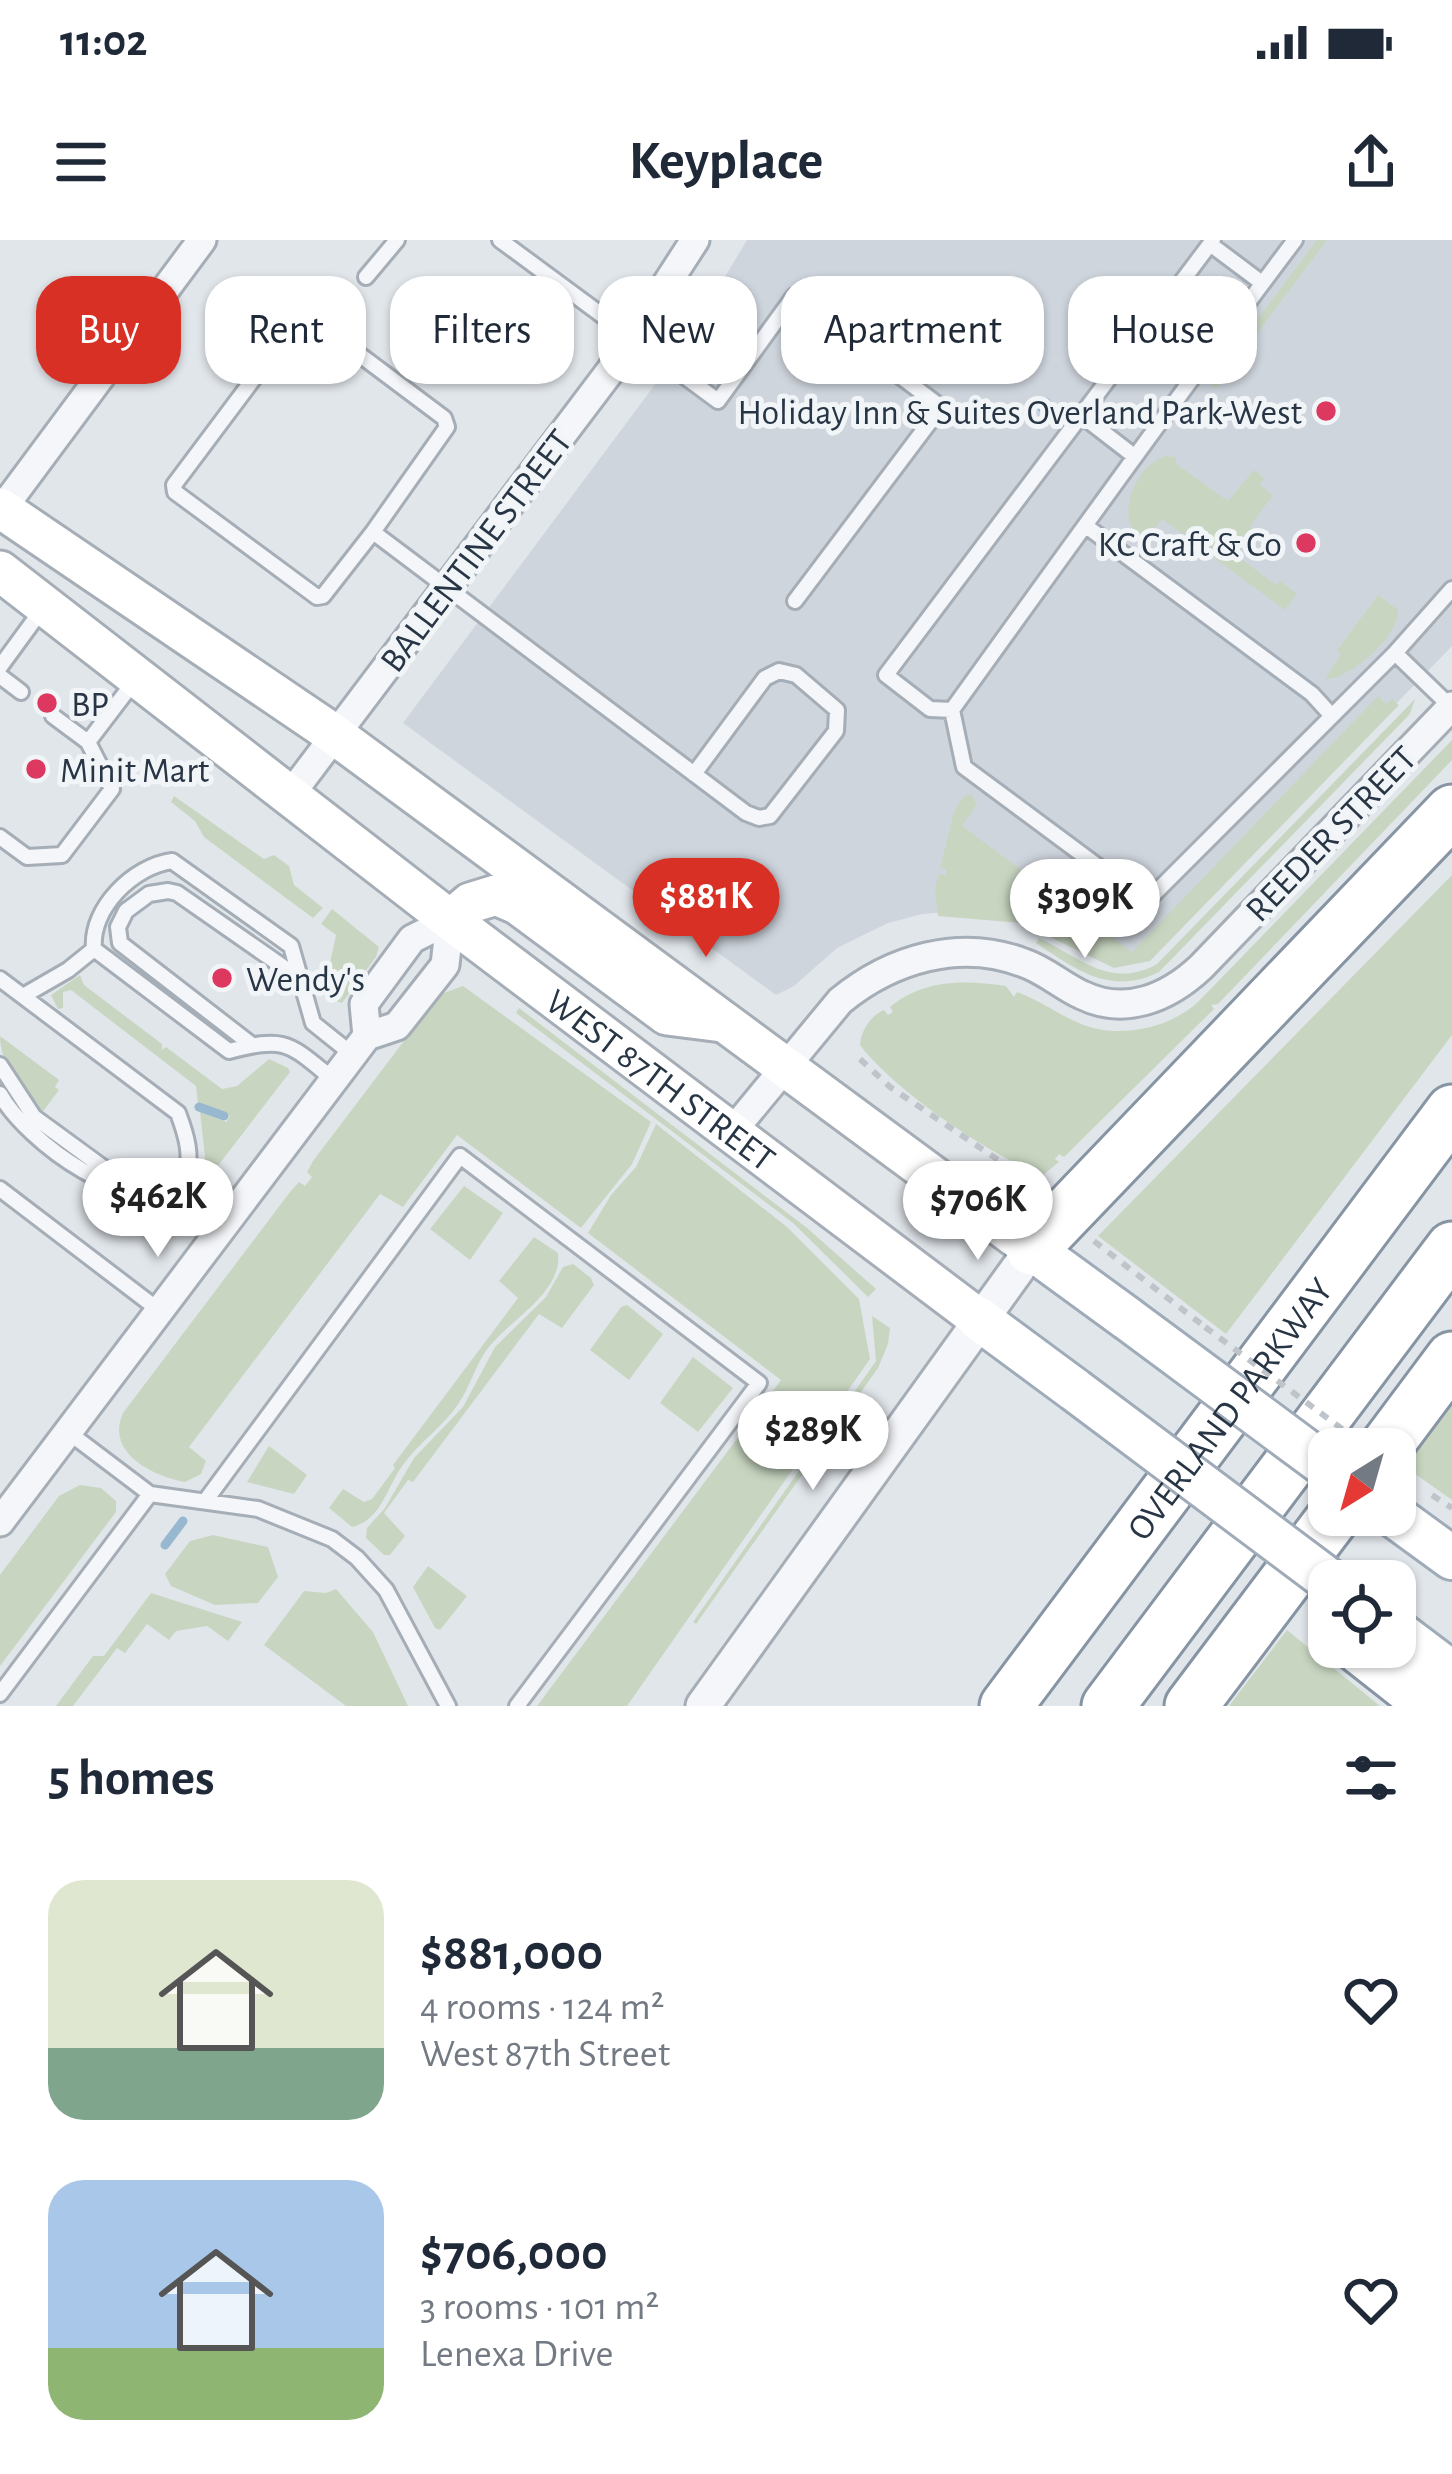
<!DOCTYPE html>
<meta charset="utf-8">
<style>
body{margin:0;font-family:"Alegreya Sans",sans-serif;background:#f2f2f3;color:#1f2937;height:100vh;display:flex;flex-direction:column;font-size:45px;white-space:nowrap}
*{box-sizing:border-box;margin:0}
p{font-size:39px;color:#747a83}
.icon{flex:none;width:66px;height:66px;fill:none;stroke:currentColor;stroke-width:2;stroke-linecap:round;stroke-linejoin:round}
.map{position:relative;height:1466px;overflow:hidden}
.panel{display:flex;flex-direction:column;background:#fff;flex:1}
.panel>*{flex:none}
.guide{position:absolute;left:36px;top:36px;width:1380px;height:108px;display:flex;gap:24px}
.needle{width:78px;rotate:217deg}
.controls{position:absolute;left:1308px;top:1188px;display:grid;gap:24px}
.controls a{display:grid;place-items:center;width:108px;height:108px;border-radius:24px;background:#fff;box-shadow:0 3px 9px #0004;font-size:60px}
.price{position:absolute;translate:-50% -102px;padding:0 27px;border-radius:42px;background:#fff;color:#222;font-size:39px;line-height:78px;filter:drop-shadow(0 3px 6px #0008)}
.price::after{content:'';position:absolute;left:50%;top:72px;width:36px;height:27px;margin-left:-18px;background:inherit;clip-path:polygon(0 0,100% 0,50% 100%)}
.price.on{background:#d93025;color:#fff}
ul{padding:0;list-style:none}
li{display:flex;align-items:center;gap:36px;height:300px;padding:0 48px}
li span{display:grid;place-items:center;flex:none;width:336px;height:240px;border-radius:36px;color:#555}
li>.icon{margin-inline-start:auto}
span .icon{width:144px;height:144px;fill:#fffc;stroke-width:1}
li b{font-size:51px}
h2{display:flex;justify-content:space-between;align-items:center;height:144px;padding:0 48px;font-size:51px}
.chip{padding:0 42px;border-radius:36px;background:#fff;box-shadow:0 3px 9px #0004;font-size:42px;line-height:108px}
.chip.on{background:#d93025;color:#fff}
.status{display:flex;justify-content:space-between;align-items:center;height:84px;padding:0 60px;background:#fff;direction:ltr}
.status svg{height:33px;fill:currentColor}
header{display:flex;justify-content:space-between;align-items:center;height:156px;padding:0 48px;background:#fff;font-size:54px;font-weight:700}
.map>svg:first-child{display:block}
.built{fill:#cfd5dd}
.green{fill:#c8d6c1}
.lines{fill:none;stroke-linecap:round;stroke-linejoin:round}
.stream{stroke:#98b8cf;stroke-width:9}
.service-casing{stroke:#a5adb6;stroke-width:20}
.minor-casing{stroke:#a5adb6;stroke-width:33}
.tertiary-casing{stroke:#a5adb6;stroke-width:39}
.secondary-casing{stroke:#a5adb6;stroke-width:45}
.primary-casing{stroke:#9fabb8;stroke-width:48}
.motorway-casing{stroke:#8694a3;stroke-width:57}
.path{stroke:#bfc4ca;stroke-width:6;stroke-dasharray:9 9;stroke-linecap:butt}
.service{stroke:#f4f6f9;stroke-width:14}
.minor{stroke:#f4f6f9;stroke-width:27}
.tertiary{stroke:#f4f6f9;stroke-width:33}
.secondary{stroke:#fff;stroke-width:39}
.primary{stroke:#fff;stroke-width:42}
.motorway{stroke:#fff;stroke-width:51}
.primary-bridge-casing{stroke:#9fabb8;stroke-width:48;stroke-linecap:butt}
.path-bridge{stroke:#bfc4ca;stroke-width:6;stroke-dasharray:9 9;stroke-linecap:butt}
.primary-bridge{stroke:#fff;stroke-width:42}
.poi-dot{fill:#dd3960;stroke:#f1f5f8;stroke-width:4.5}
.labels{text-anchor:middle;stroke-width:10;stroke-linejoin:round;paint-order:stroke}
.poi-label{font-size:36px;fill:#273545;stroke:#f1f5f8;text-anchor:start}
.street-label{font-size:36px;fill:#273545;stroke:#f1f5f8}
</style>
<div class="status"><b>11:02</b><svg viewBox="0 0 49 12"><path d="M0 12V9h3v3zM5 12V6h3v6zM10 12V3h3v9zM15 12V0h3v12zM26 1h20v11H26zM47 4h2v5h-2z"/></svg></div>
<header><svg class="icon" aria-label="menu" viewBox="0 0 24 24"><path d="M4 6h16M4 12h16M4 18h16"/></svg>Keyplace<svg class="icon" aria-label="share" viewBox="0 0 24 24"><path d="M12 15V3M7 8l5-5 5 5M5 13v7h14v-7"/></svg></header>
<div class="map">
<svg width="1452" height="1466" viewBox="0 0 1452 1466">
<rect width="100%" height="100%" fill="#e1e6eb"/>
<path class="built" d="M747 0H1452V406L1153 715 1142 722 1023 681 947 672 922 674 888 683 837 708 794 746 776 755 403 483 683 107Z"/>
<path class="green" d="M1317 0H1327L1216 148 1210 143Z
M1165 216 1176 217V224L1228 261 1254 230 1264 238 1260 245 1273 255 1250 286 1254 290 1236 315 1276 345 1280 341 1297 354 1285 370 1162 279 1144 302C1112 283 1134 226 1165 216Z
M1378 355 1398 370C1400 395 1350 440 1325 439L1341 414 1337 410Z
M1378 456 1386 464 1392 459 1399 465 1150 721 1114 728 1021 683 938 676 935 648 939 634 945 635 947 630 940 628 954 572 963 557 972 554 977 564 962 586 1045 647 1042 652 1050 659 1055 654 1132 712Z
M1415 459 1410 474 1159 732C1111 756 1076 730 1036 703L1039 698C1079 717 1111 750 1157 724Z
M1452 500V520L1218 764 1211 765 1214 769 1064 917 1059 914 1055 919 1059 922 1043 935C990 916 894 850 860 805 861 791 870 776 884 770L888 775 893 772 890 767C924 739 964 740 1006 746L1014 757 1017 752C1039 760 1058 774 1079 783 1116 800 1170 789 1199 761Z
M174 556 264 619 274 615 289 626 294 645 323 668 313 678 204 597 195 581 171 562Z
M1452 635V795L1226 1094 1098 996Z
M332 669 379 707 376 717 342 763 323 756 336 695 321 684Z
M80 735 84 745 162 804V810L166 807 222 849 237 846 269 819 288 828 290 832 217 927 206 925 200 872 226 882 230 876 198 863 196 846 71 750 63 752V768L58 769 51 755Z
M463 746 651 882 632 924 581 988 457 895 403 967 380 954 189 1207 206 1221 201 1234 185 1242C153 1236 105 1213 123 1173L290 952 299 942 305 946 312 937 307 932 313 921 432 764 441 754Z
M519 768 807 988 876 1049 868 1057 793 983 516 773Z
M0 796 59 840 55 847 59 850 41 874C23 854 0 824 0 796Z
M656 884 787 987 859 1059 870 1119 627 1466H537L781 1140 588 993 611 955 636 927Z
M464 946 503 973 470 1020 430 989Z
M534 997 558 1013C563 1055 504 1082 484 1114 474 1130 469 1148 459 1163 443 1187 419 1202 403 1225 387 1246 382 1280 352 1287L329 1268 343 1249 364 1262 372 1259 395 1228 393 1225 518 1058 499 1041Z
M573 1024 591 1038 594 1045 562 1088 539 1074 413 1242 408 1240 384 1273 405 1296 390 1315H384L366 1298 367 1288 385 1268 414 1218 463 1167 495 1107 546 1057 563 1027Z
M627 1065 663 1094 629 1140 590 1110 621 1067Z
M872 1076 890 1088 888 1104 878 1128 696 1384 693 1382 876 1121Z
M693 1117 733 1148 698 1192 660 1163Z
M1452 1156V1260L1401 1224Z
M269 1206 307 1235 294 1254 247 1242Z
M80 1245 101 1248 116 1261V1272L0 1426V1335L59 1256Z
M213 1295 268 1307 278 1337 258 1363 215 1365 171 1346 165 1334 190 1301Z
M428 1326 467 1356 440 1390 435 1388 413 1347Z
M336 1349 373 1392 408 1466H346L264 1405 304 1351 326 1353Z
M151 1353 242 1382 228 1401 207 1386 176 1391 169 1400 147 1384 125 1413 117 1408 73 1466H56L93 1416H104Z
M1287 1390 1380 1466H1229Z"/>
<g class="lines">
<path class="stream" d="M1042 168 1046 162
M199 867 224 876
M165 1305 183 1281"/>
<g class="service-casing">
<path id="service" d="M500 0 718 161 794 56 941 167 795 361
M1295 0C1178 155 1065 313 952 470L964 527 1146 662 1395 413 1452 349
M1210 4 1262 43
M366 37 397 0
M1081 175 1134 216
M1086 286 1312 454 1332 476
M373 292 447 187 444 178 308 76 299 78 174 245 175 252 317 357 323 356 373 292 746 573 759 578 770 576 836 491 837 470 796 435 779 431 765 438 694 534
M1395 413 1451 467
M0 427 43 368
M0 436 21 452
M952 470 930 469 886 435 1213 0
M88 502 136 439
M0 597 27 617 62 615 112 549 88 502 53 476
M0 739 178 873C187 897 192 914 186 941 133 982 26 901 0 854
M23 756 68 730 94 709
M252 805 120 703 118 687 126 671 149 654 168 651 177 653 299 738
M0 825 34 877 112 934 122 947
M334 840C288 803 287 796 229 811L94 709C90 668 134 626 172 621L291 706 313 783 353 815
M186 941 230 975
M0 949 160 1071
M68 1192 150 1254 258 1269 332 1299 357 1318 386 1350 448 1466
M206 1260 460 916 759 1143 517 1466
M0 1454 150 1254"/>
</g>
<g class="minor-casing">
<path id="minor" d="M0 272 202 0
M290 555 611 130 695 0
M367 796 364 764 412 699 450 680
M731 893 840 761C891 719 960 698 1024 723 1045 730 1062 746 1082 755 1125 776 1168 758 1201 727L1452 466
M0 1282 367 796 397 786 445 725 450 680"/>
</g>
<g class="tertiary-casing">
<path id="tertiary" d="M703 1466 1032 1009"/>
</g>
<g class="secondary-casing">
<g id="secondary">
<path d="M0 268 335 495 1032 1009"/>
<path id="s1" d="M0 331 450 680 979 1079"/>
<path d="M450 680 470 663 496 655 517 664 667 775 722 782"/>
</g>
</g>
<g class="primary-casing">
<path id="primary" d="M1032 1009 1128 1079
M979 1079 1075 1150
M1393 1275 1452 1318
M1395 1390 1452 1433"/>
</g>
<g class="motorway-casing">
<g id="motorway">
<path d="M1032 1009 1452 571"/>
<path d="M1384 1209 1452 1118"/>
<path d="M1359 1407 1434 1466"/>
<path id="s2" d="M1006 1466 1452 871"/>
<path d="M1108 1466 1452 1008"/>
<path d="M1191 1466 1335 1275"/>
</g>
</g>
<path class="path" d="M860 819 890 847 1028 940
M1094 1001 1205 1087
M1432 1255 1452 1268"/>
<use href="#service" class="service"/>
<use href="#minor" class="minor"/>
<use href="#tertiary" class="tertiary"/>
<use href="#secondary" class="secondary"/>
<use href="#primary" class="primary"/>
<use href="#motorway" class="motorway"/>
<g class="primary-bridge-casing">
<path id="primary-bridge" d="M1128 1079 1329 1228
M1075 1150 1330 1341"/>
</g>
<path class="path-bridge" d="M1205 1087 1369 1209"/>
<use href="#primary-bridge" class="primary-bridge"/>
</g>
<g class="poi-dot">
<circle cx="1326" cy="171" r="12"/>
<circle cx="1306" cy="303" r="12"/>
<circle cx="47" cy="463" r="12"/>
<circle cx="36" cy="529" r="12"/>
<circle cx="222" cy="738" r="12"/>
</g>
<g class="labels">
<g class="poi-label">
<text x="1302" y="184" text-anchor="end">Holiday Inn &amp; Suites Overland Park-West</text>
<text x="1282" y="316" text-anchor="end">KC Craft &amp; Co</text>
<text x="71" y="476">BP</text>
<text x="60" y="542">Minit Mart</text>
<text x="246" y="751">Wendy's</text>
</g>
<g class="street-label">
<text transform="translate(475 310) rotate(-53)" y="13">BALLENTINE STREET</text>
<text transform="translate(1330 593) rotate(-46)" y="13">REEDER STREET</text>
<text dy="13" stroke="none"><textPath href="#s1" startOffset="834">WEST 87TH STREET</textPath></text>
<text dy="13" stroke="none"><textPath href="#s2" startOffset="372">OVERLAND PARKWAY</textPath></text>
</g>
</g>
</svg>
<div class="controls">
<a><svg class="needle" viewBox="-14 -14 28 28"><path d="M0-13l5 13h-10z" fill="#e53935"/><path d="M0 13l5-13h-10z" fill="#747a83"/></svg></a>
<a><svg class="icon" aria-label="locate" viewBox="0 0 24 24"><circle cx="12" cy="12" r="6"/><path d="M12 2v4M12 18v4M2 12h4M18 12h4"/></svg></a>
</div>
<b class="price on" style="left:706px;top:720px">$881K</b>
<b class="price" style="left:1085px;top:721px">$309K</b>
<b class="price" style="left:158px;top:1020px">$462K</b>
<b class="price" style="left:978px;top:1023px">$706K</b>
<b class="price" style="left:813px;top:1253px">$289K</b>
<div class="guide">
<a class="chip on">Buy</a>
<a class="chip">Rent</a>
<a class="chip">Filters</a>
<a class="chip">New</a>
<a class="chip">Apartment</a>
<a class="chip">House</a>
</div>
</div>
<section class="panel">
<h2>5 homes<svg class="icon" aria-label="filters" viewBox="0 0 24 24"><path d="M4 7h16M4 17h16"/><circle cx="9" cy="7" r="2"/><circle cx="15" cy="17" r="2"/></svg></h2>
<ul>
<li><span style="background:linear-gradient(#dfe7d0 70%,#7fa58c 0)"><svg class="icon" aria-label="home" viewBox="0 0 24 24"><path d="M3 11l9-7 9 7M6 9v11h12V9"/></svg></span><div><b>$881,000</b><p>4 rooms · 124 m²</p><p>West 87th Street</p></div><svg class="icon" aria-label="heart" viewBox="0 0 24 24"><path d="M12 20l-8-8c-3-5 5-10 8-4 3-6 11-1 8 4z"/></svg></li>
<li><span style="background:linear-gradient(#a9c7e8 70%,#8fb573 0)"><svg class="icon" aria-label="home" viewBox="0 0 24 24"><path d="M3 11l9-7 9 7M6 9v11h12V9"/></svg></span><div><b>$706,000</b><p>3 rooms · 101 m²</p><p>Lenexa Drive</p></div><svg class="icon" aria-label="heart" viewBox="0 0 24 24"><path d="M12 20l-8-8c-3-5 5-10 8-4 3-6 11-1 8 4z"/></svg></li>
</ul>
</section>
